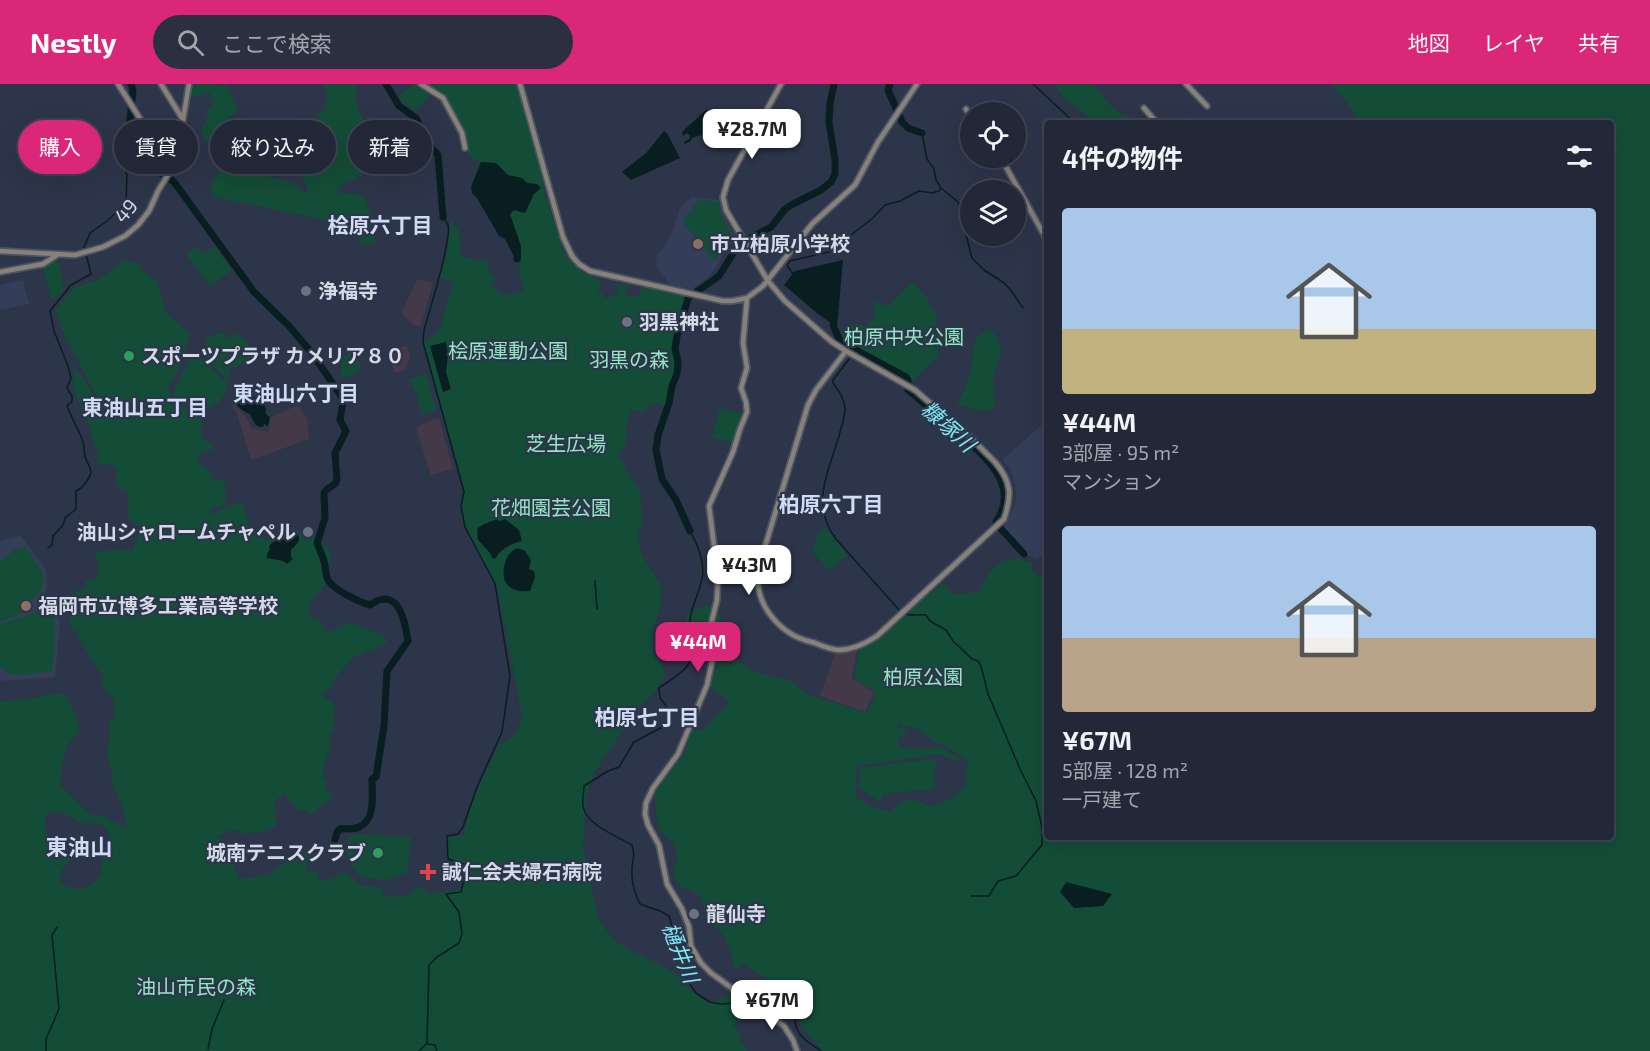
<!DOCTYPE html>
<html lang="ja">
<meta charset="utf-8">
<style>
body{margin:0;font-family:"Exo 2","Noto Sans JP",sans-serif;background:#2a3040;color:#f1f3f6;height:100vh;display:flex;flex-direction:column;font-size:22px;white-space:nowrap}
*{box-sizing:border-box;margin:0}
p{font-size:20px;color:#a2a6ae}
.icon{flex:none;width:33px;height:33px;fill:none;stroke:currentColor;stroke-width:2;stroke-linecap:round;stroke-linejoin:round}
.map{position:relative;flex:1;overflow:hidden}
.panel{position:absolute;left:1044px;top:36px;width:570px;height:720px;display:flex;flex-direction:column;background:#222838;border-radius:6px;box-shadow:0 6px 24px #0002,0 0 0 2px #3f4453}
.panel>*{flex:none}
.hud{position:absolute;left:18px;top:36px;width:570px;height:54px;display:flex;gap:12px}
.controls{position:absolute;left:960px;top:18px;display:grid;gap:12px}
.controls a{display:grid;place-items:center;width:66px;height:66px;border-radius:50%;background:#222838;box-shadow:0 6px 24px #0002,0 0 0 2px #3f4453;font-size:30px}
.price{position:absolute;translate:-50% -51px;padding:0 14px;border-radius:12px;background:#fff;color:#222;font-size:20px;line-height:39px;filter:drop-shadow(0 2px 3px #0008)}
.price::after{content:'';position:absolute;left:50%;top:36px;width:18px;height:14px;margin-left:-9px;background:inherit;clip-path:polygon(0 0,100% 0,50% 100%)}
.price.active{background:#db2777;color:#fff}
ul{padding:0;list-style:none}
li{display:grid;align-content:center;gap:12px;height:318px;padding:0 18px}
li span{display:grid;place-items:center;height:186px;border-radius:6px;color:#555}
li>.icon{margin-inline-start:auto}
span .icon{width:108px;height:108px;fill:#fffc;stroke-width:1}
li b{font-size:26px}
h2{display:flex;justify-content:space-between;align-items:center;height:72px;padding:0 18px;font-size:26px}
.pill{padding:0 21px;border-radius:27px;background:#222838;box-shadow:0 6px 24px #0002,0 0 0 2px #3f4453;font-size:21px;line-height:54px}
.pill.active{background:#db2777;color:#fff}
header{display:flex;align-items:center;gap:36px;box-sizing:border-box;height:84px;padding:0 30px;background:#db2777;color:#fff}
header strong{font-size:28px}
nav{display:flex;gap:33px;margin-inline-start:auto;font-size:21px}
.search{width:420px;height:54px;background:#2a3040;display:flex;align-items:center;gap:15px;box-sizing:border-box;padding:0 21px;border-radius:33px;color:#a2a6ae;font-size:22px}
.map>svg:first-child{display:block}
.industrial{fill:#433949}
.built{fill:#343e59}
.green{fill:#144d37;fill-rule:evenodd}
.water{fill:#081e21}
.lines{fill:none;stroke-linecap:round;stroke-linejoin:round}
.stream{stroke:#081e21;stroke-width:1.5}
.river{stroke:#081e21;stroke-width:7}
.tertiary-casing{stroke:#4b5366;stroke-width:8}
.tertiary{stroke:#888177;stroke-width:4.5}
.education-dot{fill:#8d6e63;stroke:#2d354a;stroke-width:2}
.worship-dot{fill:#6b7280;stroke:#2d354a;stroke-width:2}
.leisure-dot{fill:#2e9e5b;stroke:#2d354a;stroke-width:2}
.health-dot{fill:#e0444e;stroke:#2d354a;stroke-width:2}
.labels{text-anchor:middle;stroke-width:4.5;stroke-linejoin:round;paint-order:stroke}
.street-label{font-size:20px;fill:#d3d9e6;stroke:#2d354a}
.poi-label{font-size:20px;font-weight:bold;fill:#d3d9e6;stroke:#2d354a;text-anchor:start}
.park-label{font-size:20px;fill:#91e7c0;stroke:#2d354a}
.neighbourhood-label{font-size:21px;font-weight:bold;fill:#d0dbf5;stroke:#2d354a}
.water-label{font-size:21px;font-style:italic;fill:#7feaf6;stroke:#2d354a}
.quarter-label{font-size:22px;font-weight:bold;fill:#d0dbf5;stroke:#2d354a}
</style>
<header>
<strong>Nestly</strong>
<div class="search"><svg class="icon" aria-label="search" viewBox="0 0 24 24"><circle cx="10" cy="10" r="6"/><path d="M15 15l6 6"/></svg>ここで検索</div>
<nav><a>地図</a><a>レイヤ</a><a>共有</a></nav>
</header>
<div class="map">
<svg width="1650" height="967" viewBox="0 0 1650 967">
<rect width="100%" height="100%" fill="#2d354a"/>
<path class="industrial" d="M417 195 433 199 421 242 413 241 402 230 403 226Z
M407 262 410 273 406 284 401 288H394L387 267Z
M231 319 235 321 247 334 251 344 268 348 271 333 298 321 307 335 309 355 251 376 237 330Z
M439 334 453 385 431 391 416 344 424 339Z
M857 566 852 594 874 608 865 628 820 612 835 569Z"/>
<path class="built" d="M691 113 720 116 724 132 734 150V155L723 170 720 177 715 185 708 193 692 205 670 201 658 185 656 179 657 170 663 164 672 149 680 124Z
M23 196 29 220 0 226V201Z
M1047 336V467L1037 475 1025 470 1002 444 1010 432 1016 417V408L1012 390 1009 383 1002 376Z
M21 452 46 486 47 499 45 513 58 530 60 539 55 593 0 597V457Z"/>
<path class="green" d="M192 0H214L216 3 225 0 238 26 229 34C232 39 235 44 238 48 245 56 258 60 254 73L261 81 266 91C284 100 292 91 304 109H308L303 92 317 86 319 84 316 76 308 72 296 47V43C301 39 305 39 310 37 326 27 332 17 323 0H357L355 17 371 53 370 87 341 101 338 105V109C348 110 356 108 365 114L372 133 375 159 362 160 357 152H347L332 146V139L316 134 213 113C206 95 219 97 220 83 221 69 206 61 202 50 200 41 209 38 207 28L214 19 209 8 194 13 190 11Z
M414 0H417L420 5 430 10 417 27 403 19 399 11Z
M421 0H523L539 68 544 107 566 174 583 188 601 197 598 209 601 208 606 215 618 209 616 201H628L625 211 639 213 642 202 688 213 684 217 672 259 675 271V287L670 300 668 317 665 322H662L657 319 650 321 643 328 631 325 626 343 627 354 625 361 619 370V373L624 379 630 393 640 406 643 441 638 445 641 470 660 500 661 508 660 526 653 544 652 564 655 572 663 582 665 592 657 605 639 623 593 690 586 714 583 765 599 837 617 859 675 889 691 907 709 919 732 910 742 914 744 918 732 919 735 926 753 922 746 933 734 939 735 944 740 949 741 959 748 965 747 967H0V618L21 616 58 609 66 611C67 615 69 618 71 621 74 626 79 642 80 647 77 651 72 655 70 658 64 666 59 693 61 702L86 726 90 731 103 732 124 743 126 741 123 724 114 704 107 666 110 654 109 638 114 633V616L104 604 102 597 104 593C95 583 90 575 84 563 82 558 79 555 77 550L79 547 71 544 69 537 75 509 77 505 80 507 86 502 84 495 85 494 89 497 96 495 99 483 95 468 104 467 133 466 140 444 128 433C128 426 129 413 127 407L120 405 116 398 117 384C113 381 103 379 98 381L100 377 96 374 100 368 95 364 90 343 73 305 74 281 111 337 68 259 55 226 74 204 100 195 124 176 141 180 140 185 157 197 166 229 190 250 179 285 168 304C171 312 175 320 183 324 189 328 196 326 200 334 202 339 201 348 201 354 207 356 211 358 213 365L203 368 199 370 198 379 209 385 213 396 224 397 226 414 225 420 221 423 215 422 212 424 210 429 213 431C222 425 232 420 242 417L250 445 261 454 268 456 288 448 296 446 299 447 304 456 315 453 323 461 329 464C333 475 327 484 330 494 323 505 303 519 311 533L320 536 326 549 349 538 384 552 388 558 349 576 347 581 334 594 333 601 323 609 325 614 334 619 336 625 332 633 335 635 334 644 330 650 329 667 323 683V692L327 699V707L333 713 330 718H324L311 731C307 726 305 725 299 727L284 709 274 718V721L277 725 274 731 277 740C268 750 253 749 240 749L237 746H230L217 752 225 761 239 795 268 791 299 768H305L309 770 310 774 306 783 307 786 311 788 316 787 321 797H325L344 788 361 801 381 803 384 811 391 813 409 811 416 804 421 803 430 811 437 808 458 806C465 800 470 791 465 782L448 780 446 776 448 768 447 754 449 752 461 753 464 751C468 719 486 690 499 660 517 654 517 648 522 631L496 499 461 434 464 403 423 259 439 247 453 199 440 194 447 166 451 137 452 136 459 147 461 173 487 177 489 188 497 195 491 200 502 211 524 207C522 196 516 187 521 176V162L510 130 514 126 525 129 537 100 527 99 522 94 508 91 496 79 481 78 471 73 465 64 464 52 443 14ZM50 727 63 729 84 740 90 738 93 740 97 738C113 748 113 753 101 767 101 774 103 783 100 790 98 794 95 798 91 801 83 806 61 807 60 793 59 786 66 783 69 778V771C53 762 44 752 45 732Z
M1055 0H1093C1113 25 1116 35 1150 35L1153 39H1097L1064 14Z
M1332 0H1650V967H823C816 959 807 950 801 941 795 932 802 923 790 911 776 896 757 893 743 878L738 886 733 882 732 871 723 851 705 833C704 811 700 809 680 803 672 790 671 789 678 775L673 759 658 744 654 707 685 669 691 647 703 646 728 620V616L714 606 710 601 717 583 713 568 701 562 686 550 685 542 688 529 708 520 720 529 723 554 737 577 758 589 791 597 806 610 867 629 876 608 854 595 859 566 865 563 929 508 931 510 941 500H944L951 509 956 510 979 508C989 484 1005 466 1032 479V486L1035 491 1042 492 1045 497 1047 498V753H1611V39H1358L1354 28ZM899 639 909 643 912 642 933 656 932 658 943 660 968 677 965 702 951 715 930 723C917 714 902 713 891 727L871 723 855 712 857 682 940 670 955 677 962 676C954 674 950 666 942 664 935 662 929 665 923 665 915 665 907 664 899 663L898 655 908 647 897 642Z
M699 116 719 117 721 130 733 152 714 177 682 137Z
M197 162 203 170 214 162 232 186 210 202 186 170Z
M58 176 64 205 56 214 51 215 43 181Z
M912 198 926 213 936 232V243L940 255 938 272 911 298 908 292 840 255 839 253 854 240 867 242 874 232V220L876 217 887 223Z
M992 246C994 250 998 254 999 258 1004 272 993 287 993 301 993 310 996 317 994 325 982 327 969 325 957 320 965 308 969 293 972 279 974 272 972 261 976 255 979 250 987 247 992 246Z
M224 248 229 255 238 249 252 264 251 266 253 267 250 270 252 272 238 282 230 284 228 292 230 300 202 270V266L207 261 205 256 208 253Z
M353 269 361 281 358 289 340 295 342 272Z
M193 272H199L228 301C220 331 191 333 173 310L189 275Z
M426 289 436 326 422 331C419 324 419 316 416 310 414 304 411 301 409 295Z
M720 324 743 329 734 359 712 354Z
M825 444 847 471 830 487 812 468 818 449Z
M26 463 43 489 44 496 41 506 20 531 0 538V477L16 465Z
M45 525C49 526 50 525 53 530 58 541 53 574 52 587 36 589 10 597 0 582V540Z
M933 675 939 682 934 683 935 705 899 708 883 710 880 718 859 703 860 684Z
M355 750 411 753 407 789C402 790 399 792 394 794 383 797 370 795 359 792 350 781 342 767 349 753Z"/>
<path class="water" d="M706 26H715V51L710 57 700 51 692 54 691 57 685 60 684 58 689 55 690 52 687 49 683 52 682 48Z
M664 47 667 49 680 74 631 96 622 88 646 69Z
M481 78 496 79 508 91 522 94 527 99 537 100 541 104 534 110 525 129 514 126 510 130 521 162V176L517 179 513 176 514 173 505 155 499 152 477 114 472 109 471 103Z
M843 176 837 243 818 230 784 201 795 187Z
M446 258 448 271 446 288 451 305 443 308 430 262Z
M235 308 260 314C261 317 264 320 265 322 267 328 263 329 270 333L268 342 264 340 263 343C254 343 253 336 250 330 240 326 233 320 235 308Z
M497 435 499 437 505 435 519 446 522 457C513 459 500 465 496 474L493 475 490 469 478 456 477 445 482 441Z
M289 450H297C303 456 295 461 291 466V473L293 475 287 480 283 477 267 474V470L270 465 269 463C273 455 280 457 287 455Z
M517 464 524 466 531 476 529 485 534 487 535 493 530 507C514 509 501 502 504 484 506 474 508 469 517 464Z
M1066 798 1112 810 1103 822 1074 824 1060 808Z"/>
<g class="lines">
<path class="stream" d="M1033 0 1075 39
M922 49 927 75 934 85 936 96 941 104 958 118 963 128 964 143 972 174 984 186 1003 198 1010 205 1023 224
M85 166 84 163 90 149 107 137 126 119 127 91 124 80V64L129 47
M793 190 787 181 790 177 829 168 873 134 885 121 900 117 919 107 932 109 939 107 940 105
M856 266 833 296V299C839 307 844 314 845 324 845 334 841 343 839 352 828 389 810 420 836 455L900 527
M690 447C697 460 702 471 703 486 703 503 692 519 690 535 689 550 697 568 688 581 681 591 668 597 659 604L660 614 669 626 668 637 666 641 634 658 619 683 608 687 584 702C584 708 582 716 583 722 586 741 617 752 632 761 636 775 632 772 632 785 631 797 635 810 640 820L660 827 669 832 683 875 687 896 696 909 710 918 721 920 747 918
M48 464 52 461 53 452 63 441 65 434 76 425V407C81 405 83 402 86 398 96 385 88 384 85 372 84 369 84 366 84 362 81 348 72 336 67 322L72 317V312L67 304 71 294 68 282 54 247 50 227 71 201 91 190 86 170
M595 497 597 525
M904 529C911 533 918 530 926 531L930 537 946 546 953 557 972 575 978 577 981 582 988 610 1020 685 1036 717 1042 743V761L1016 792 998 797 989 812H971
M755 918C768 918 787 911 794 926 796 932 794 940 797 945 801 955 813 961 821 967
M428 960 435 961 437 967
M208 965 212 945 224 916
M46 967V955L59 925 52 851 57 843
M419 967 427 959 429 881 437 873 459 859 462 850 459 828 446 810 461 808 467 781 448 775 447 752 458 750 463 743 477 703 502 648 510 592 495 500 465 443 461 422 464 408 423 258 424 246C429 228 452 157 448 141 447 138 445 136 443 133"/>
<path class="river" d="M131 0 133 6 129 47 135 58 156 86 174 98 254 208 289 242 311 268 342 313 343 317 340 336 346 347 335 369 337 396 335 400 327 405 324 409 325 434 317 459C319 464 322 471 324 477 326 483 325 490 328 496 334 506 359 518 370 521 398 501 405 536 408 557L387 587 384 642 376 693 372 695C372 710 376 736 359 743 353 746 346 744 340 745L337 748 335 756
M386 0 399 22 416 34 429 61 438 71 443 133
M890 0 888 6 902 38 908 44 922 49
M833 241 839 255 856 266 906 293 908 296V306C925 319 940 335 957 350 961 355 967 357 972 361 995 382 1017 407 996 438L1002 446 1024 470
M690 447 676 416 662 395 656 366 658 351 669 319 672 302 677 290 678 277 675 265 677 252 687 218 688 214 719 192 739 160 771 143 785 125 793 120 821 106 831 98 835 90V76L829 38 830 20 834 0"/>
<g class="tertiary-casing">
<path id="tertiary" d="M118 0 171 83
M161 0 182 34
M421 0 443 14 462 49 465 64
M520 0 563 153 572 172 579 180 590 187 723 217H732L747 214 763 202 812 140 855 101 878 58 917 0
M781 0 728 96 723 113 726 126 768 197 785 217 832 258 846 267 915 306 973 356 995 378C1012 398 1012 412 1004 435L877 552C865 560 852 566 838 566 830 565 822 562 815 559 808 557 799 555 793 551 777 542 763 525 759 507 757 498 759 488 760 479L808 321 816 306 846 267
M1186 0 1207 22
M1144 24 1157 39
M966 25 970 31
M1189 39 1190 38
M1001 74 1047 156
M0 167 75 171 103 163 125 152 138 141 149 127 158 107 169 89 178 66 189 0
M0 188 43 180 57 171
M747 214 743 259 747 284 741 304 746 318 747 328 740 345 733 368 709 422 718 493 717 516 711 540 710 557 712 578 707 601 678 670 653 704 646 719 645 730 648 741 659 761 667 800 682 825 689 843 691 862 701 879 711 889 784 942 793 956 797 967"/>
</g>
<use href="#tertiary" class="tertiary"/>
</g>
<g class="education-dot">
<circle cx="698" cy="160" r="6"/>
<circle cx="26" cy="522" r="6"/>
</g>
<g class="worship-dot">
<circle cx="306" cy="207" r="6"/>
<circle cx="627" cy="238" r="6"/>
<circle cx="308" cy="448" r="6"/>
<circle cx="694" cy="830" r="6"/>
</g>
<g class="leisure-dot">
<circle cx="129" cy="272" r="6"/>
<circle cx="378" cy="769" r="6"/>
</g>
<path class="health-dot" d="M425 779h6v6h6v6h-6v6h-6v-6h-6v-6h6z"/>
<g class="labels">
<g class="street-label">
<text transform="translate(126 127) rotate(-49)" y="7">49</text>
</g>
<g class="poi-label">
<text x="710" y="167">市立柏原小学校</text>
<text x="318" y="214">浄福寺</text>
<text x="639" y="245">羽黒神社</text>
<text x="141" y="279">スポーツプラザ カメリア８０</text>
<text x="296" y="455" text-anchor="end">油山シャロームチャペル</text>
<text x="38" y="529">福岡市立博多工業高等学校</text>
<text x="366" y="776" text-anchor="end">城南テニスクラブ</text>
<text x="442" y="795">誠仁会夫婦石病院</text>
<text x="706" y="837">龍仙寺</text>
</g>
<g class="park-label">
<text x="904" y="260">柏原中央公園</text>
<text x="508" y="274">桧原運動公園</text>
<text x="629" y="283">羽黒の森</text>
<text x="566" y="367">芝生広場</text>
<text x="551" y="431">花畑園芸公園</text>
<text x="923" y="600">柏原公園</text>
<text x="196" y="910">油山市民の森</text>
</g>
<g class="neighbourhood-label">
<text x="380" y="149">桧原六丁目</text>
<text x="296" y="317">東油山六丁目</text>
<text x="145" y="331">東油山五丁目</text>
<text x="831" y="428">柏原六丁目</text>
<text x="647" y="641">柏原七丁目</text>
</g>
<g class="water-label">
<text transform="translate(948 343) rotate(42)" y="7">糠塚川</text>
<text transform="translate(680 869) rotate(68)" y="7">樋井川</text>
</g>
<g class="quarter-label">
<text x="79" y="771">東油山</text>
</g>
</g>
</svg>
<div class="controls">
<a><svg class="icon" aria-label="locate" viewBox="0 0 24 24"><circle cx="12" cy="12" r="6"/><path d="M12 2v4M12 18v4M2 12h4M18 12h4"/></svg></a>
<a><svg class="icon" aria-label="layers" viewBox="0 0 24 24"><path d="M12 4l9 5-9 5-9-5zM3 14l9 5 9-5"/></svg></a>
</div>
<b class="price" style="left:752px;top:76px">¥28.7M</b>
<b class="price" style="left:749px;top:512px">¥43M</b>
<b class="price active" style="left:698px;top:589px">¥44M</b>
<b class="price" style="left:772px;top:947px">¥67M</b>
<div class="hud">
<a class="pill active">購入</a>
<a class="pill">賃貸</a>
<a class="pill">絞り込み</a>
<a class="pill">新着</a>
</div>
<section class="panel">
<h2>4件の物件<svg class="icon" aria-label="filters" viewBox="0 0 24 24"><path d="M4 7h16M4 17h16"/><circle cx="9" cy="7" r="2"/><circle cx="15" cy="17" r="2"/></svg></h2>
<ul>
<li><span style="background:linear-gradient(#a9c7e8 65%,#c2b280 0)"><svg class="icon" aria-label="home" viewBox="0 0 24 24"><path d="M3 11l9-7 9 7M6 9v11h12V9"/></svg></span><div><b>¥44M</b><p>3部屋 · 95 m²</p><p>マンション</p></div></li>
<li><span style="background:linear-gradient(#a9c7e8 60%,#b9a48a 0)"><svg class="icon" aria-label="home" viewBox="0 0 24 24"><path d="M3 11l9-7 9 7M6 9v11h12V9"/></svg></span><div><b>¥67M</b><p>5部屋 · 128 m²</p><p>一戸建て</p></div></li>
</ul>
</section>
</div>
